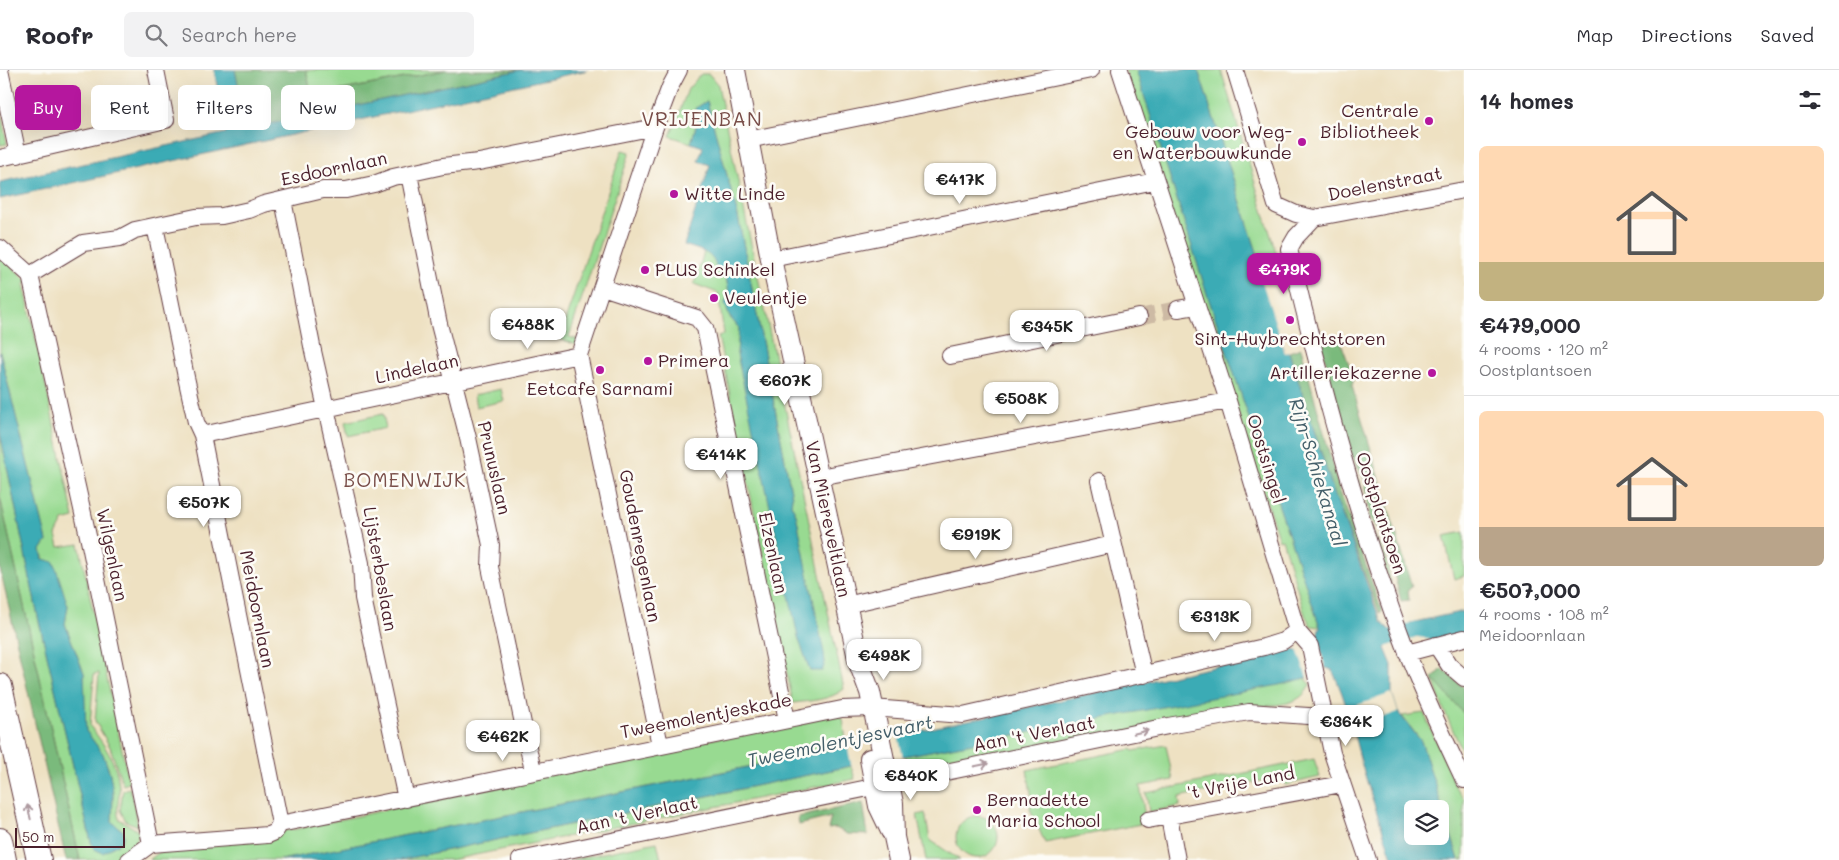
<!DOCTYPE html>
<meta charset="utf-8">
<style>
body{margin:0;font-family:Mali,sans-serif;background:#f2f2f3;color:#2b2b33;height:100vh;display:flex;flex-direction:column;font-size:19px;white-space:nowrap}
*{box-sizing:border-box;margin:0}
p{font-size:16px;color:#7c7c81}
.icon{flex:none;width:28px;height:28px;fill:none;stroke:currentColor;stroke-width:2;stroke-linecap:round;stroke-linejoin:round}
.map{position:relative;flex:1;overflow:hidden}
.sheet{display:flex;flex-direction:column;background:#fff;width:375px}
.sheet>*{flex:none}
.guide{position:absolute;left:15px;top:15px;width:475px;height:45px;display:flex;gap:10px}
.controls{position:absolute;left:1404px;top:730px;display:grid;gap:10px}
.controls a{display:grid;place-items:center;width:45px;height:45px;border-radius:8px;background:#fff;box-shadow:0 5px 20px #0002;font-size:25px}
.scale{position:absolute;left:15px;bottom:12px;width:110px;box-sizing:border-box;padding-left:5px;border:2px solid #4a1f2b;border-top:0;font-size:14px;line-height:18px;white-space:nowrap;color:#4a1f2b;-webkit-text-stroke:4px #fdfcf7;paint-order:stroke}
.price{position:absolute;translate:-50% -42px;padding:0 11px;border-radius:10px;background:#fff;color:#222;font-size:16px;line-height:32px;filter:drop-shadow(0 1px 2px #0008)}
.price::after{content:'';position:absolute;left:50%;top:30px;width:15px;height:11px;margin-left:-8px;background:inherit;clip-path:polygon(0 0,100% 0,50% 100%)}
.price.active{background:#b5179e;color:#fff}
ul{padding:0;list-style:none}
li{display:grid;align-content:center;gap:10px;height:265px;padding:0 15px}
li+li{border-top:1px solid #e1e1e2}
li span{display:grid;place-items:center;height:155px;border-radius:8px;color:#555}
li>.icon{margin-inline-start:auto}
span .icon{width:90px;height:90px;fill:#fffc;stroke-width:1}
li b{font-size:21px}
h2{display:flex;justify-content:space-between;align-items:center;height:60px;padding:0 15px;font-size:21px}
.pill{padding:0 18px;border-radius:8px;background:#fff;box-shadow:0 5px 20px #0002;font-size:18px;line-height:45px}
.pill.active{background:#b5179e;color:#fff}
header{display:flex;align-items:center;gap:30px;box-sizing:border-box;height:70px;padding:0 25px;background:#fff;border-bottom:1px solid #e1e1e2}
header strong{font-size:24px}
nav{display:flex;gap:28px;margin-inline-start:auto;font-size:18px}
.search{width:350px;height:45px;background:#f2f2f3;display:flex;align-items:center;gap:12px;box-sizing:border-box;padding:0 18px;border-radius:8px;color:#7c7c81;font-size:19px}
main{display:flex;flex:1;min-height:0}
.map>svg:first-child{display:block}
.green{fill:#98da91;stroke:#717c5e}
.forest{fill:#7aba7b;stroke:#626c53}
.water{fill:#3aabb5;stroke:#426570;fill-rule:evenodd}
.pier{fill:#eee1c2}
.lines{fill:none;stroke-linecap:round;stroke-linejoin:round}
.canal{stroke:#3aabb5;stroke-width:15}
.minor-tunnel{stroke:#cdbaa4;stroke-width:16;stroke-dasharray:16 8;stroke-linecap:butt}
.minor-casing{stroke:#633c42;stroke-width:18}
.major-casing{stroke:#633c42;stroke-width:22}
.highway-casing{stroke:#633c42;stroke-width:26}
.minor{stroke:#fff;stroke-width:16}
.major{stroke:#fff;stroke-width:20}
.highway{stroke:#fff;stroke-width:24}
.oneway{stroke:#ae9aa0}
.poi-dot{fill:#b5179e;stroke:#fdfcf7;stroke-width:2}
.labels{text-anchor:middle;stroke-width:5;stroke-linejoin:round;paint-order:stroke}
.poi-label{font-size:18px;fill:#4a1f2b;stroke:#fdfcf7;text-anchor:start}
.street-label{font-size:18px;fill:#4a1f2b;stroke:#fdfcf7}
.water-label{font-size:19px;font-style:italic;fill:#435e69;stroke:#fdfcf7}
.neighbourhood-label{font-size:19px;letter-spacing:1px;fill:#794e49;stroke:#fdfcf7}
.quarter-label{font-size:20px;letter-spacing:1px;fill:#794e49;stroke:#fdfcf7}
</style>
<header>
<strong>Roofr</strong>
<div class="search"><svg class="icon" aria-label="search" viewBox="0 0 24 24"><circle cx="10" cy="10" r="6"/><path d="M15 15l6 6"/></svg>Search here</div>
<nav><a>Map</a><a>Directions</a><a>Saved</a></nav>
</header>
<main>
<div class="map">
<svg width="1464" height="790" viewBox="0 0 1464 790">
<rect width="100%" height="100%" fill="#fdfcf7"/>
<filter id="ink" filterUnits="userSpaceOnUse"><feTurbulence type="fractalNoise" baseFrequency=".02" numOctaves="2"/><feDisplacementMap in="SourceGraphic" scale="10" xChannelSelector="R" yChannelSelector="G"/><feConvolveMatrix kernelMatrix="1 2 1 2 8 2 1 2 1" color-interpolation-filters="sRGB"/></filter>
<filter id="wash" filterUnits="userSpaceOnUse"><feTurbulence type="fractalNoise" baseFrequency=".0096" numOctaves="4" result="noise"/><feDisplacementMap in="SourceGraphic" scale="20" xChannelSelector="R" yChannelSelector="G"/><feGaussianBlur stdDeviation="1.12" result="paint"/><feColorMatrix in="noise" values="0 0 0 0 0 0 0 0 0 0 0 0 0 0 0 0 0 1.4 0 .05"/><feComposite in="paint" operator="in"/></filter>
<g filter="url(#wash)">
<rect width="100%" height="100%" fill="#eee1c2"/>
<path class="green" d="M306 0H446L311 26Z
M1125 0H1136L1207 224 1320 557 1311 556 1305 545 1282 469 1279 470Z
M1198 0H1221L1279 193 1262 198Z
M701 4H709L718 15 844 619C831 630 810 631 793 633L718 266 724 264 718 223 694 214 704 182 709 183 716 191 717 201 726 207 729 223V246L739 258 737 284 806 590 825 593 796 444 791 434 792 427 738 146 707 31 696 38 697 53 691 73 670 66 688 19Z
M0 38 7 74 0 75Z
M622 80 630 82 569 267 579 270 577 275 559 269Z
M0 185 28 212 24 214 74 448 63 451 56 465 59 477 79 474 129 713 123 715 110 677 95 651 99 603 94 604 90 656C103 673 117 692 119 715 121 727 115 737 119 749L137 760 139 764 134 775 117 790H80L0 427V363L38 547 91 772 123 761 112 752 113 723 110 704 103 684 86 661 85 656 84 603 65 554 68 535 44 490 41 480 47 471 0 282Z
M501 319 504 331 476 337 474 325Z
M383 344 386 358 348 366 345 352Z
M1347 387 1360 411 1364 437 1370 457 1386 486 1392 522Z
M1464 462V506L1454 509 1444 466Z
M1442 599 1464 618V685L1443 638 1433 609Z
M1306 608 1310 614C1302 636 1277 635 1256 636L914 703 905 686Z
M834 643 843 649 847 677 281 790H149L165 778 297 759Z
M1424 643 1456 718 1464 729V790H1459L1421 671 1402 646Z
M1166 675 1173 710 1140 716 1146 753 1045 773 1030 739 1032 729 1027 700 1132 679 1133 681Z
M1314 689 1320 707 1285 715 1282 707 1179 727 1180 736 1149 742 1146 723Z
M851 696 855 709 450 790H400Z
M130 718 138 756 126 751 120 740 123 720Z
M925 743 930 770 960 790H926L917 745Z
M956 767a21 21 0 1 1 42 0a21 21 0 1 1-42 0Z
M657 772 661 790H569Z"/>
<path class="forest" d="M235 0H306L312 26 446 0H521L251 58 247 56Z
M1339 267 1354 308 1352 316 1412 517 1408 520 1409 530 1401 531 1386 471 1370 447 1365 411 1349 380 1344 351 1333 321 1320 269Z
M1301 278 1339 419 1382 541 1380 544 1333 420 1289 282Z
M0 427 80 790H66L0 498Z
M1442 599 1464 618V644L1433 609Z
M863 733 868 765 847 764 836 758 828 759 831 747 799 755 798 747Z"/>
<path class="water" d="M214 0H235L247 56 251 58 521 0H588L0 129V112L226 63Z
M1136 0H1198L1262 198 1259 199 1285 282H1289L1333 420 1375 536 1381 552 1389 559 1392 571 1385 578 1392 595V623L1398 642 1421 671 1459 790H1393C1382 758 1371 727 1362 695 1353 663 1347 630 1332 600L1326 598 1309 603 1306 608 1279 615 851 696 400 790H281L798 687 1292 580 1298 581 1304 586 1319 577 1317 565 1320 557 1207 224ZM1412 739H1440V766H1412Z
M707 31 738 146 792 427 791 434 796 444 824 583 825 593 822 601H810L798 567 737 284 739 258 729 246 725 233 729 223 726 207 717 201C714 181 700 181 684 175L710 95 698 91 703 77 691 73 697 53 696 38Z
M0 282 47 471 41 480 43 489 54 492 68 536 65 554 84 603 86 661 103 684 110 704 113 723 112 752 123 761 124 766 121 772 103 783 94 779 91 772 38 547 0 363Z
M1464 541V563L1430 571 1427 564 1413 565 1410 553Z"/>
<path class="pier" d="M1265 197 1262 201 1282 263 1281 266 1289 282 1285 283 1258 199Z
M1317 566 1326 601 1310 605 1308 610 1297 579 1304 583 1316 576 1315 567Z
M1392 623 1398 642 1353 658 1346 639Z
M898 664 903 688 852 699 847 674Z"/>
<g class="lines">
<path class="canal" d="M1373 573 1416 559 1429 561 1464 553"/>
</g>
</g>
<g filter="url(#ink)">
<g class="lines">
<path class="minor-tunnel" d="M1139 247 1178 239"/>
<g class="minor-casing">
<path id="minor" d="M0 0 18 85
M1120 0 1228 331 1297 561 1310 576 1332 683 1368 790
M1235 0 1276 135 1296 144 1314 148 1464 120
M748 70 1091 0
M0 88 166 50 156 0
M409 104 439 254 468 368 491 475 490 497 533 701
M283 130 313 281 361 493 363 528 406 729
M1314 148 1296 167 1289 179C1322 315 1357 451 1407 582 1424 626 1444 668 1464 710
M155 156 186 307 196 352 202 365 280 754
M0 178 30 205
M771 189 1155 111
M30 205 83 173 120 168 135 160 196 147 222 146 249 140 264 134 323 120H346L374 114 393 107 443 96 479 92 655 57
M30 205 90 475 151 774
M602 217 697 248 705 258 787 650
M1178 239 1196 236
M579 285 660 675
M950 286 1139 247
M202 365 579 285 655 57 670 17 679 0
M819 407 1228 331
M1099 411 1144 605
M846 535 1113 474
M1436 575 1449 595 1464 608
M1407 583 1464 568
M1169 747 1177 790
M1148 750 1342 714
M129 790 151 774 268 765 275 762 280 754 842 639 872 638 963 645 1264 577 1283 571 1297 561
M520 790 1168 656 1249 642 1323 647"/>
</g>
<g class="major-casing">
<path id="major" d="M735 0 771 189 859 593 870 622 893 733 894 767 899 790
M870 689 879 736 891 761"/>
</g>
<g class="highway-casing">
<path id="highway" d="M0 616 39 790
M0 770 4 790"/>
</g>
<use href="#minor" class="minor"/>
<use href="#major" class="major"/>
<use href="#highway" class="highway"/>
</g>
<defs><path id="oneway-shaft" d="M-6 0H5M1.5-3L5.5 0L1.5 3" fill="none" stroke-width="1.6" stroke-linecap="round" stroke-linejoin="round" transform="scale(1.25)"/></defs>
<g class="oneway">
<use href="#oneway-shaft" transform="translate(1141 662) rotate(-13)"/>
<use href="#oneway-shaft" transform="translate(981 695) rotate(-11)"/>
<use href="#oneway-shaft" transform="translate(29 742) rotate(-103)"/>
</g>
</g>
<g class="poi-dot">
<circle cx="1429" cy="51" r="5"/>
<circle cx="1302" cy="72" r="5"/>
<circle cx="674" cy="124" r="5"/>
<circle cx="645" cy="200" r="5"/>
<circle cx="714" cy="228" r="5"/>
<circle cx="1290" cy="250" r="5"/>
<circle cx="648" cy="291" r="5"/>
<circle cx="600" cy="300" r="5"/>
<circle cx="1432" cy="303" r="5"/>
<circle cx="977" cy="740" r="5"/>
</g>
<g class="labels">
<g class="poi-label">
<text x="1419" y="47" text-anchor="end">Centrale<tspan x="1419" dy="21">Bibliotheek</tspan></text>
<text x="1292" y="68" text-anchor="end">Gebouw voor Weg-<tspan x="1292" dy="21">en Waterbouwkunde</tspan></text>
<text x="684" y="130">Witte Linde</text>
<text x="655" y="206">PLUS Schinkel</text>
<text x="724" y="234">Veulentje</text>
<text x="1290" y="275" text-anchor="middle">Sint-Huybrechtstoren</text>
<text x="658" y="297">Primera</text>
<text x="1422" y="309" text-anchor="end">Artilleriekazerne</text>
<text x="600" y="325" text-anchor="middle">Eetcafe Sarnami</text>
<text x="987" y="736">Bernadette<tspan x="987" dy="21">Maria School</tspan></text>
</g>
<g class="street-label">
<text transform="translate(334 99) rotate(-12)" y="6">Esdoornlaan</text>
<text transform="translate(1385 114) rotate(-11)" y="6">Doelenstraat</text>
<text transform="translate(417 299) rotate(-12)" y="6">Lindelaan</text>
<text transform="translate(1266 389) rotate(73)" y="6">Oostsingel</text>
<text transform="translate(494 398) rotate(77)" y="6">Prunuslaan</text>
<text transform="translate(1381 443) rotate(72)" y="6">Oostplantsoen</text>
<text transform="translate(828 449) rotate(78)" y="6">Van Miereveltlaan</text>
<text transform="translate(640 476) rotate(79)" y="6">Goudenregenlaan</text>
<text transform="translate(773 483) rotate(78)" y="6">Elzenlaan</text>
<text transform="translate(112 485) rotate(78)" y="6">Wilgenlaan</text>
<text transform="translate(380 499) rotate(80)" y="6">Lijsterbeslaan</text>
<text transform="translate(257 539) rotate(79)" y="6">Meidoornlaan</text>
<text transform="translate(706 646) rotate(-11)" y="6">Tweemolentjeskade</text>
<text transform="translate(1034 664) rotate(-11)" y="6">Aan 't Verlaat</text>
<text transform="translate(1241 713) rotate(-11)" y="6">'t Vrije Land</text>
<text transform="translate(637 745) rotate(-12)" y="6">Aan 't Verlaat</text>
</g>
<g class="water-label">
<text transform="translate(1318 402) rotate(73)" y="7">Rijn-Schiekanaal</text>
<text transform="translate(840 671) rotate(-12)" y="7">Tweemolentjesvaart</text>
</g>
<g class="neighbourhood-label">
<text x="405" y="417">BOMENWIJK</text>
</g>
<g class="quarter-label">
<text x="702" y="56">VRIJENBAN</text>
</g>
</g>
</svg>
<div class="controls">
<a><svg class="icon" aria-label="layers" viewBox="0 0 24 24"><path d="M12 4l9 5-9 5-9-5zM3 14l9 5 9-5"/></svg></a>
</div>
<div class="scale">50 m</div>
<b class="price" style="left:960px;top:135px">€417K</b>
<b class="price active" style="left:1284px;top:225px">€479K</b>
<b class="price" style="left:528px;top:280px">€488K</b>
<b class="price" style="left:1047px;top:282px">€345K</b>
<b class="price" style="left:785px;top:336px">€607K</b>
<b class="price" style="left:1021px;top:354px">€508K</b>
<b class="price" style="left:721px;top:410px">€414K</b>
<b class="price" style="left:204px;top:458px">€507K</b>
<b class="price" style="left:976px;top:490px">€919K</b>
<b class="price" style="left:1215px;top:572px">€313K</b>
<b class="price" style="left:884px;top:611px">€498K</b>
<b class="price" style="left:1346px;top:677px">€364K</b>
<b class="price" style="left:503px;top:692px">€462K</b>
<b class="price" style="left:911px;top:731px">€840K</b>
<div class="guide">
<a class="pill active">Buy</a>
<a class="pill">Rent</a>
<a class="pill">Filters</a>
<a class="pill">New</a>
</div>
</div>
<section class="sheet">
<h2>14 homes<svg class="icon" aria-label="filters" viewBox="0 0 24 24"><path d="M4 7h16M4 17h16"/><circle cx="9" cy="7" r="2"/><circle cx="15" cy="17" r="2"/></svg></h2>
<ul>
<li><span style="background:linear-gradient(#ffd9b3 75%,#c2b280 0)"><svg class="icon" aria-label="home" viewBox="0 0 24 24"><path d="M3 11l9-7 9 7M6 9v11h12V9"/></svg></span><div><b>€479,000</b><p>4 rooms · 120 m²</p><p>Oostplantsoen</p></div></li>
<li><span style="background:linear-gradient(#ffd9b3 75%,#b9a48a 0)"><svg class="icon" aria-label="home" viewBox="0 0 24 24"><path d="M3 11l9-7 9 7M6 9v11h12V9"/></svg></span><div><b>€507,000</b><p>4 rooms · 108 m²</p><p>Meidoornlaan</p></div></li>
</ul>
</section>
</main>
